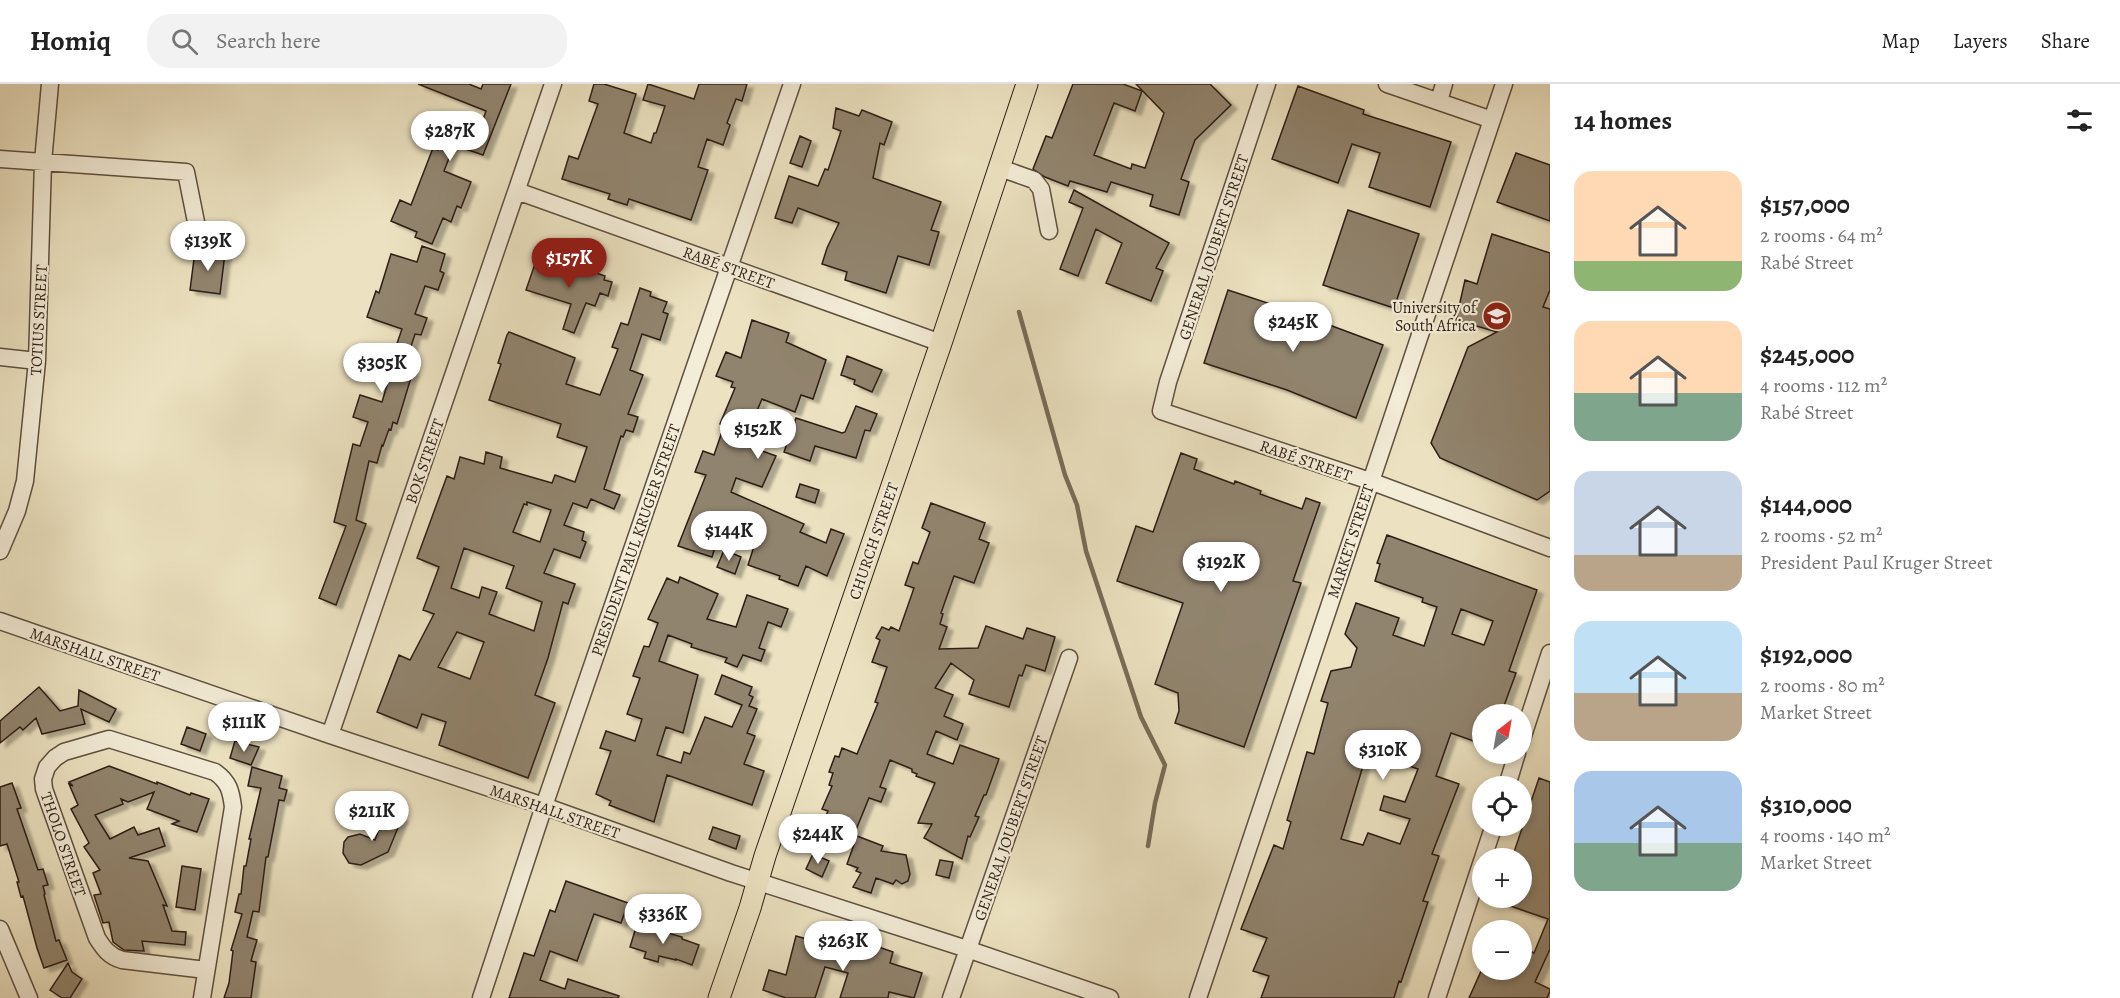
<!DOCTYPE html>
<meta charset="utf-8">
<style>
body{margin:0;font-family:Alegreya,serif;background:#f2f2f2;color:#222;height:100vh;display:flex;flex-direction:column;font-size:22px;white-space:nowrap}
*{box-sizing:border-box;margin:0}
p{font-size:20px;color:#767676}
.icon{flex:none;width:33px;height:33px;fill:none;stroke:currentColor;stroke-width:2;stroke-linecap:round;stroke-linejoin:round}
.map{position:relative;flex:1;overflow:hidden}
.side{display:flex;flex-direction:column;background:#fff;width:570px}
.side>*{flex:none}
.needle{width:39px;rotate:31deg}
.tools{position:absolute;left:1472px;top:620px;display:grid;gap:12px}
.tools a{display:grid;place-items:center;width:60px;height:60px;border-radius:50%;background:#fff;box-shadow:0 3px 9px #0003;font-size:30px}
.price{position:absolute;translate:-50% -51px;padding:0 14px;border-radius:21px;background:#fff;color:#222;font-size:20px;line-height:39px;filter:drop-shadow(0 2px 3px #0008)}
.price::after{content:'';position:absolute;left:50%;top:36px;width:18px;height:14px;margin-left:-9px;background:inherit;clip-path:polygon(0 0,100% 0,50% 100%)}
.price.active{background:#8f2418;color:#fff}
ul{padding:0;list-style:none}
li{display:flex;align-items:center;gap:18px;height:150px;padding:0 24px}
li span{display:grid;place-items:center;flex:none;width:168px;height:120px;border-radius:18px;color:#555}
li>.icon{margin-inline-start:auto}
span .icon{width:72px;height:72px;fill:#fffc;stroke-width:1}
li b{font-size:26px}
h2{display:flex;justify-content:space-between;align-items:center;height:72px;padding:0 24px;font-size:26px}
header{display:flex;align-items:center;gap:36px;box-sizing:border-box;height:84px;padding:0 30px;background:#fff;border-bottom:2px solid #e0e0e0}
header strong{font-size:28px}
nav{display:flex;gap:33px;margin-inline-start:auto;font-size:21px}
.search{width:420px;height:54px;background:#f2f2f2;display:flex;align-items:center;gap:15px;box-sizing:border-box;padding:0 21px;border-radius:24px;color:#767676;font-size:22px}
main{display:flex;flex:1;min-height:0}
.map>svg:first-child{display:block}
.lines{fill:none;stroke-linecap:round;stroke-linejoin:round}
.stream{stroke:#796c58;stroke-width:4.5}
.building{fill:#91846e;stroke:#2e1f14;stroke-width:1.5;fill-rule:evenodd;filter:url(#shadow)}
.minor-casing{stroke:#5e503f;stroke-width:19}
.major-casing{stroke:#2e1f14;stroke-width:23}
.minor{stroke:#f3ecd7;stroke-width:16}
.major{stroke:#ece2c1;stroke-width:21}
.labels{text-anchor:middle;stroke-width:4.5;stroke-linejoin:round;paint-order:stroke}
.street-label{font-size:16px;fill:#2e1f14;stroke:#f3ecd7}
.poi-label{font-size:16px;fill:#2e1f14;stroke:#f3ecd7;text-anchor:end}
</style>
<header>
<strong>Homiq</strong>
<div class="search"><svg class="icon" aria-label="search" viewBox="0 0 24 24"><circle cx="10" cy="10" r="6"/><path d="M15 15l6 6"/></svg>Search here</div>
<nav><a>Map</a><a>Layers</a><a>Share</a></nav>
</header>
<main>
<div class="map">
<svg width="1550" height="914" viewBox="0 0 1550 914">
<defs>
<filter id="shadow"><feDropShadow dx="6" dy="4" stdDeviation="1.5" flood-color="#0004"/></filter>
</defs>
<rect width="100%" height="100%" fill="#ece2c1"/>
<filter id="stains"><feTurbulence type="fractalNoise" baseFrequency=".00333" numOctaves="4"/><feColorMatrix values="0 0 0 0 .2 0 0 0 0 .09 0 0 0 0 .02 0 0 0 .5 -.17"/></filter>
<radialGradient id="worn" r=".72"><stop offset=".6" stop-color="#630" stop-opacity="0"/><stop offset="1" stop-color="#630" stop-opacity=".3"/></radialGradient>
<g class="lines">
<path class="stream" d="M1019 228 1065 391 1077 421 1086 467 1141 633 1165 681 1155 719 1148 762"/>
</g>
<path class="building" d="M418 0H469L481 5 483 0H511L483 71 454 61 444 87 471 98 461 124 457 122 451 138 443 134 432 160 415 153 417 148 391 137 400 116 411 121 433 64 438 66 447 41 477 52 486 27Z
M594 0H604L636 10 624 49 651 59 654 49H656L665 22 643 16 648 0 694 15 699 0H747L742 17 736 15 727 39 730 41 723 61 707 55 698 83 708 86 691 136 629 115 627 121 608 115 610 110 562 95 569 72 578 75 598 20 589 17Z
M1073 0H1123L1142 7 1135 27 1114 19 1094 71 1131 85 1132 80 1145 84 1164 29 1136 0H1210L1231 21 1195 56 1181 95 1189 98 1179 131 1150 122 1153 111 1111 98 1107 108 1070 97 1068 102 1045 93 1033 85 1046 52 1052 54Z
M1298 2 1364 26 1363 30 1451 58 1430 123 1369 103 1380 69 1352 60 1338 99 1272 75Z
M836 24 859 32 862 26 892 38 884 61 880 59 873 94 941 118 931 146 939 148 929 181 898 172 886 209 845 196 847 188 822 180 827 164 839 139 798 124 792 139 775 134 789 92 818 102 825 85 828 86 841 47 833 44Z
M800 52 811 57 802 83 790 79Z
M1516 69 1550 81V137L1497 118Z
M1074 106 1169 159 1156 184 1163 187 1151 217 1106 199 1122 159 1096 145 1078 192 1060 185 1083 124 1069 118Z
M1348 126 1419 150 1394 224 1323 201Z
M1492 150 1550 169V206L1543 223 1550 225V407L1537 416 1440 374 1431 359 1468 263 1497 248 1456 236 1465 196 1477 200Z
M422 162 445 170 440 187 444 189 438 206 425 202 415 230 427 234 421 251 415 250 404 284 413 287 397 340 393 338 391 346 389 345 383 362 382 361 377 379 369 377 356 436 366 440 336 521 319 514 346 442 334 438 353 360 360 362 368 338 353 333 360 311 382 318 389 294 361 284 369 262 393 271 402 245 367 233 376 207 379 209 391 170 417 178Z
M195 167 225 169 220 210 190 206Z
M536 177 577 189 579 183 605 192 604 196 612 198 608 212 600 209 595 222 586 219 574 249 563 245 571 220 526 206Z
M640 204 651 208 650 212 667 218 663 228 668 230 660 256 642 250 630 286 643 291 628 330 638 333 633 348 626 346 623 353 621 352 604 405 620 411 614 425 591 415 587 424 573 419 564 441 584 448 582 456 586 458 580 474 554 465 544 489 575 500 568 520 563 518 548 574 535 611 555 619 528 694 439 661 446 638 422 630 417 644 377 628 399 571 410 576 434 530 423 526 439 483 417 474 447 392 454 395 460 373 484 380 486 368 502 373 500 384 552 399 555 391 575 398 587 363 557 353 561 340 489 316 501 280 498 279 507 251 509 248 575 274 566 300 600 311 618 265 612 263 621 239 628 241ZM527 418 551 426 540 458 513 448 524 420 527 421ZM464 464 514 482 506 504 542 518 534 547 489 530 497 508 482 503 479 514 451 504ZM457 548 484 558 470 595 438 583Z
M1228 206 1292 227 1383 261 1356 334 1287 306 1204 279Z
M752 236 789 249 786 258 826 276 813 315 801 311 795 328 762 315 743 360 776 372 762 403 736 394 731 408 804 440 800 448 826 459 831 445 844 450 827 492 806 482 798 502 779 495 780 492 748 481 758 450 723 438 712 473 678 462 706 391 695 388 703 367 714 371 724 342 720 340 735 304 731 303 733 298 716 292 726 268 741 274Z
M847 272 882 286 872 308 854 300 855 296 841 291Z
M856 322 877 330 870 347 865 346 856 374 815 362 810 377 784 368 796 334 842 349 845 348Z
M1181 369 1197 375 1194 385 1234 400 1235 397 1261 407 1260 410 1302 425 1306 414 1320 419 1293 497 1301 499 1244 663 1175 639 1179 627 1178 609 1155 600 1183 519 1117 497 1136 442 1153 448Z
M800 400 819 406 815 419 796 413Z
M931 419 985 439 979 455 989 459 974 499 954 492 941 529 943 530 940 540 947 543 939 565 978 564 986 542 1023 555 1027 544 1055 553 1045 587 1026 581 1022 592 1019 591 1009 623 969 610 974 596 951 579 935 604 953 611 944 632 963 640 957 656 936 647 927 670 953 680 960 661 999 675 986 711H984L975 732 979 733 970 753 968 752 962 775 924 754 932 740 918 739 935 699 916 692 917 690 912 688V685L890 676 880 703 886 705 881 718 869 714 851 758 820 746 828 727 822 725 832 702 829 701 833 689 829 688 835 672 839 673 842 664 857 670 878 619 875 618 887 583 872 578 880 556 876 554 882 543 889 546 891 543 899 547 914 504 905 501 913 478 918 480 930 448 922 444Z
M1387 451 1537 506 1509 587 1516 589 1501 630H1482V660L1451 649 1436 692 1459 700 1432 770 1439 772 1423 817 1428 818 1401 898 1399 897 1394 914H1261L1269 892 1253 887 1267 854 1241 845 1274 761 1283 765 1291 738 1287 736 1307 668 1314 670 1328 619 1321 617 1331 587 1351 583 1357 564 1345 550 1356 519 1399 534 1393 551 1424 562 1437 523 1422 518 1423 514 1375 497 1380 480 1377 479ZM1461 525 1493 537 1484 561 1452 550ZM1366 672 1379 676 1380 672 1418 685 1405 718 1384 712 1380 726 1410 735 1400 760 1368 749 1363 761 1341 755Z
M724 466 741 473 735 490 717 483Z
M680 493 718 510 707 535 736 543 747 511 788 525 781 543 768 538 759 564 765 566 761 577 743 571 737 583 725 578 727 574 691 563 692 560 668 551 659 577 698 591 683 649 666 643 657 671 681 679 684 668 690 670 705 633 732 643 742 621 715 610 722 591 752 603 749 611 753 613 749 622 757 625 747 649 755 652 744 680 764 687 752 721 667 691 654 738 609 721 611 717 596 710 611 667 600 664 606 647 635 657 642 635 627 630 640 594 633 592 644 562 649 563 658 539 648 535 667 494 678 499Z
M39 603 60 627 78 622 79 606 116 625 109 638 81 625 85 640 42 650 36 634 23 646 20 643 0 659V637Z
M187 643 206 650 200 667 181 660Z
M235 657 259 663 251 681 230 674Z
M109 682 157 700V698L190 711 191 709 209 715 197 748 172 740 179 737 147 725 154 708 128 718 121 715 123 720 95 731 110 755 134 743 138 751 159 744 165 762 129 774 148 777 167 822 163 821 172 847 186 848 185 861 142 857 144 867 124 866 113 858 109 838 103 839 94 811 101 810 93 789 100 786 84 763 89 759 71 725 78 721 69 700 73 702 69 698Z
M252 683 282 692 279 704 287 706 284 717 279 716 268 773H266L259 828 253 827 247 853 257 856 251 877 256 878 251 914H224L229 899 233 867 231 866 242 830 235 828 239 810H241L244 782H246L251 755H249L261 704 248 702Z
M1539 694 1550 698V865L1535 898 1550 905V907L1547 914H1469L1482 885H1521V863L1534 869 1548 835 1490 815V813H1521V774H1512Z
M12 699 21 724 17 725 38 786 43 785 48 801 43 802 45 810 44 811 56 857 59 856 67 876 44 884 37 864 23 812 21 813 17 798H19L7 760 0 762V703Z
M385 728 402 734 388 768 361 781 349 779 343 769 344 758 348 753 360 750 375 756Z
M713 743 740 752 736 765 709 755Z
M857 752 883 762 881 767 906 771 910 790 908 797 902 800 896 796 893 800 876 794 871 809 853 803 861 789 856 787 858 784 847 780Z
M813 770 829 777 822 793 806 785Z
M940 776 953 778 949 794 936 791Z
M182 782 201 785 195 826 176 823Z
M566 797 628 819 621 839 594 830 577 877 550 867 540 896 565 905 568 895 619 912 618 914H509L524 869 534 872 550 826 555 828Z
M637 840 682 853V855L699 861 692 881 676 875V876L659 872 658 878 644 874 646 868 630 863Z
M796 852 850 867 853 854 893 868 890 879 922 889 914 914 889 908 888 914H840L848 889 825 883 815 914H786L763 906 769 886 786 891Z
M68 879 72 888 82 895 70 914H62L50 906Z"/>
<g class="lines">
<g class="minor-casing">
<path id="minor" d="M1267 0 1168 298 1161 327 1370 397 1550 464
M1387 0 1492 36
M1439 17 1444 0
M0 75 186 88 200 158
M1000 84 1034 96 1041 105 1049 147
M517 107 941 259
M0 273 37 277
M0 467 17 427 25 397 37 277 43 78 50 0
M0 537 330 651 544 722 731 789 967 865 1110 914
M330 651 553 0
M1521 658 1550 569
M1507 702 1517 669
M1483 774 1494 741
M0 845 29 914
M202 914 233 723C231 707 229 698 215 688L109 655 64 668 55 674 47 683 43 695 44 705 97 854C104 865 109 872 122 876L206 886
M481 914 544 722 792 0
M951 914 1069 574
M1198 914 1504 0
M1437 914 1482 777"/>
</g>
<g class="major-casing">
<path id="major" d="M719 914 750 824 765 772 941 259 1027 0"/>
</g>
<use href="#minor" class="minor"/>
<use href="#major" class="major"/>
</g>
<defs>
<g id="university-disc" transform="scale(1.5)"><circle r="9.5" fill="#8f2418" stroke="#f3ecd7"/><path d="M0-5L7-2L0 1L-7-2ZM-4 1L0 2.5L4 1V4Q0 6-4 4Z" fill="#fff"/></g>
</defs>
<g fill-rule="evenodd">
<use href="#university-disc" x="1497" y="232"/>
</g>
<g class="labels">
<g class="street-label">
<text transform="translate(1213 163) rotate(-72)" y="6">GENERAL JOUBERT STREET</text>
<text transform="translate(729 183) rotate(20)" y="6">RABÉ STREET</text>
<text transform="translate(38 236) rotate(-87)" y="6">TOTIUS STREET</text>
<text transform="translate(1306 376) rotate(19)" y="6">RABÉ STREET</text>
<text transform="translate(424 377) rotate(-71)" y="6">BOK STREET</text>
<text transform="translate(635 456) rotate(-71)" y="6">PRESIDENT PAUL KRUGER STREET</text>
<text transform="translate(873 457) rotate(-71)" y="6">CHURCH STREET</text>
<text transform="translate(1350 457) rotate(-72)" y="6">MARKET STREET</text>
<text transform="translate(95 570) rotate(19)" y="6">MARSHALL STREET</text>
<text transform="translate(555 727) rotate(19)" y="6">MARSHALL STREET</text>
<text transform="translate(1010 744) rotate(-71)" y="6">GENERAL JOUBERT STREET</text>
<text transform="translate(64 760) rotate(71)" y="6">THOLO STREET</text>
</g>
<g class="poi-label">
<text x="1476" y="229">University of<tspan x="1476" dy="18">South Africa</tspan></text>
</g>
</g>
<rect width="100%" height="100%" filter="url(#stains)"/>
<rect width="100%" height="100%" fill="url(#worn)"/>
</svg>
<div class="tools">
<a><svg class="needle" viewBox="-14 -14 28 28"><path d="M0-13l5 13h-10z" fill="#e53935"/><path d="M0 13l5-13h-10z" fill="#767676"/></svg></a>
<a><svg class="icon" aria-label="locate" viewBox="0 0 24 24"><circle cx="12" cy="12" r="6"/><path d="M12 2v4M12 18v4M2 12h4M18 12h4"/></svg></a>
<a>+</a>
<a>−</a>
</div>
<b class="price" style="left:450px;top:78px">$287K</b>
<b class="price" style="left:208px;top:188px">$139K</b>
<b class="price active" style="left:569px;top:205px">$157K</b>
<b class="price" style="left:1293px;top:269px">$245K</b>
<b class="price" style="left:382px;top:310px">$305K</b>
<b class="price" style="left:758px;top:376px">$152K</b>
<b class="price" style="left:729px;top:478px">$144K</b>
<b class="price" style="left:1221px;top:509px">$192K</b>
<b class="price" style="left:244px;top:669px">$111K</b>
<b class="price" style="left:1383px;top:697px">$310K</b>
<b class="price" style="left:372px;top:758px">$211K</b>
<b class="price" style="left:818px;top:781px">$244K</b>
<b class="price" style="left:663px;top:861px">$336K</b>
<b class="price" style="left:843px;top:888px">$263K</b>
</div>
<section class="side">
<h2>14 homes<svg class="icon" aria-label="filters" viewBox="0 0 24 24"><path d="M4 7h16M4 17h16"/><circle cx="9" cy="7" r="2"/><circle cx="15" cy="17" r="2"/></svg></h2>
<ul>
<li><span style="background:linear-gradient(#ffd9b3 75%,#8fb573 0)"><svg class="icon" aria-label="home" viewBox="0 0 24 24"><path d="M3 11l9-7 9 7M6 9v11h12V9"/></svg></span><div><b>$157,000</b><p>2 rooms · 64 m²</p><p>Rabé Street</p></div></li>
<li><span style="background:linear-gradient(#ffd9b3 60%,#7fa58c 0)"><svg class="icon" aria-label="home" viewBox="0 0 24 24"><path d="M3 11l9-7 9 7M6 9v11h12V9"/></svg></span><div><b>$245,000</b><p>4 rooms · 112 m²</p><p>Rabé Street</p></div></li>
<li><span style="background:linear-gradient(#c9d6e8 70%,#b9a48a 0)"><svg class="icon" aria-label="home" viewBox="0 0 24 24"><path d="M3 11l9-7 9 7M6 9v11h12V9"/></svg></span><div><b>$144,000</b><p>2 rooms · 52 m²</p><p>President Paul Kruger Street</p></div></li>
<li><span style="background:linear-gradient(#bfe0f5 60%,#b9a48a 0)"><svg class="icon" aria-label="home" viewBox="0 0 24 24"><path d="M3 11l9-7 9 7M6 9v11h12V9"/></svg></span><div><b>$192,000</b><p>2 rooms · 80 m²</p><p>Market Street</p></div></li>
<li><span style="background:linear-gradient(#a9c7e8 60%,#7fa58c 0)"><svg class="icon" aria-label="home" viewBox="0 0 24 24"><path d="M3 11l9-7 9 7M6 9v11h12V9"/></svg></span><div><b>$310,000</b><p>4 rooms · 140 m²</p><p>Market Street</p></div></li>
</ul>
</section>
</main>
